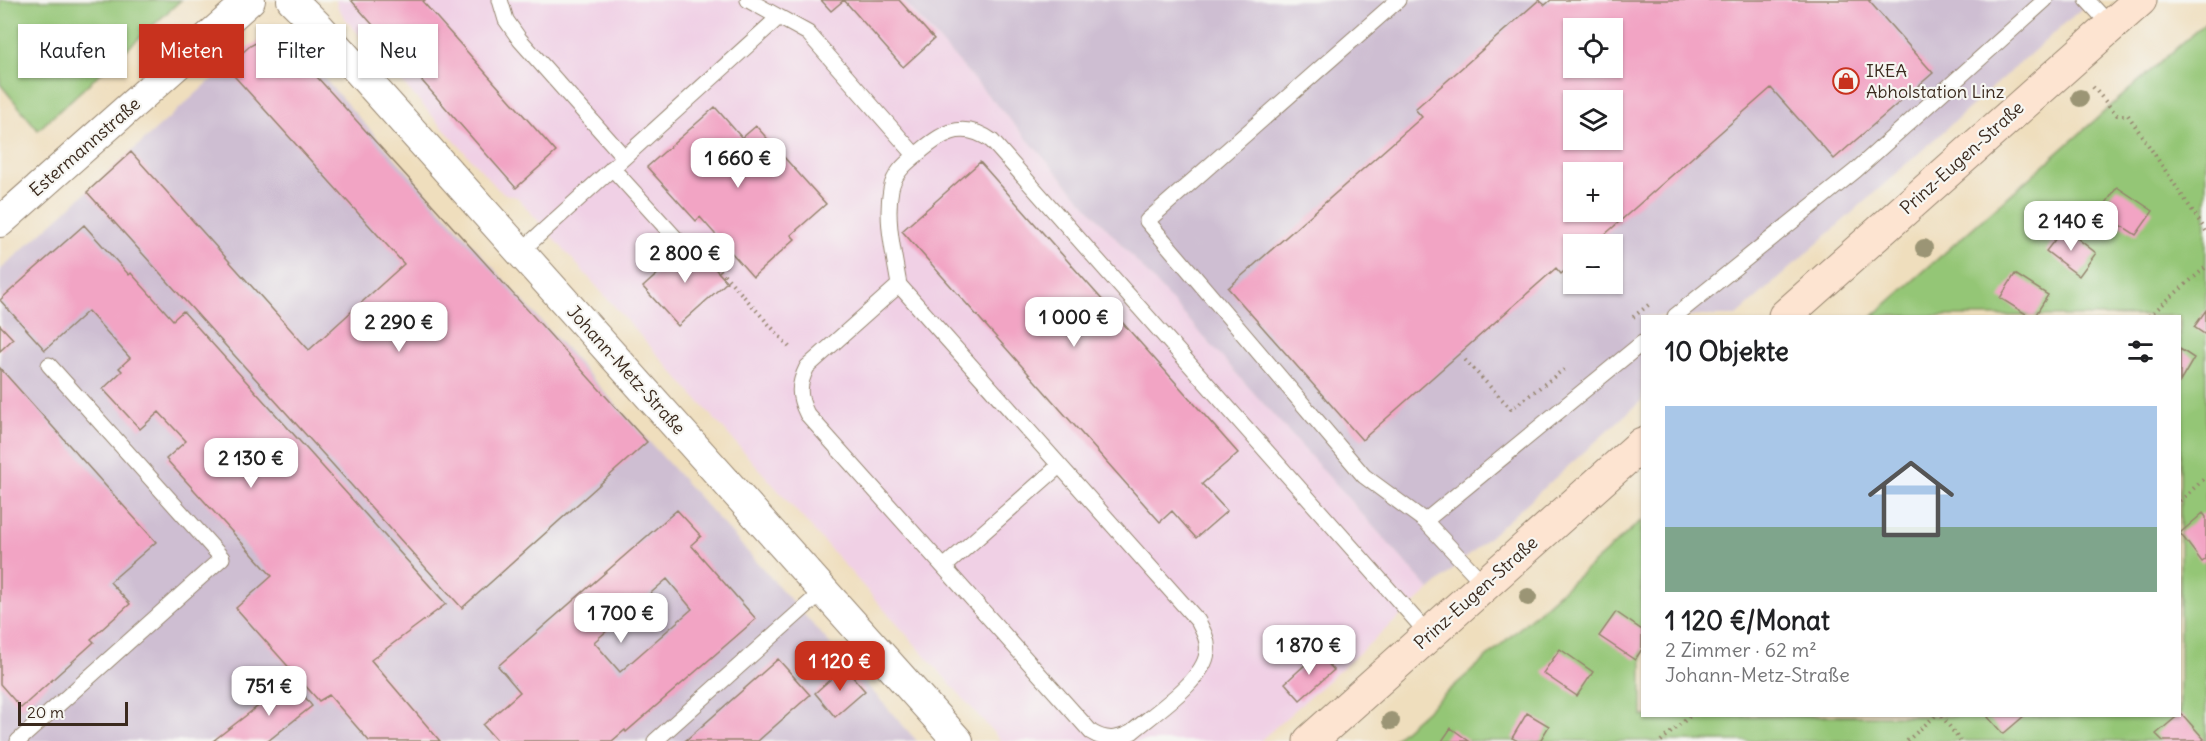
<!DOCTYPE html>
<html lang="de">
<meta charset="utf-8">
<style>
body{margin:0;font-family:Delius,sans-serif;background:#f2f2f2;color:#202124;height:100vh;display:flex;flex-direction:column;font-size:22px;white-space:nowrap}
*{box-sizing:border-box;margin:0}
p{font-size:20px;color:#757577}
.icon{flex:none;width:33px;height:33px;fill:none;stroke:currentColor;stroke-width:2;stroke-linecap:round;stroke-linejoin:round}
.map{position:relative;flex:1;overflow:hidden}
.sheet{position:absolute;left:1641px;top:315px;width:540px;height:402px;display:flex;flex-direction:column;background:#fff;border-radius:0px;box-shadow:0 2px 4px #0004}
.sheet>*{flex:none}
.guide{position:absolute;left:18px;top:24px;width:570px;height:54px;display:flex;gap:12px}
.tools{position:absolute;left:1563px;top:18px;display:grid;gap:12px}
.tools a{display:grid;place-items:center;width:60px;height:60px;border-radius:0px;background:#fff;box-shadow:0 2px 4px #0004;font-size:30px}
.scale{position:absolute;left:18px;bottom:15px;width:110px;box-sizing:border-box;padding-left:6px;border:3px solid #3b2a1e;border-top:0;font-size:16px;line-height:21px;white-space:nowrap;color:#3b2a1e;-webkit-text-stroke:4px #f6f6f2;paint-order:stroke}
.price{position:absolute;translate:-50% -51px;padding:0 14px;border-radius:12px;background:#fff;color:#222;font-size:20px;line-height:39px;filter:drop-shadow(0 2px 3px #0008)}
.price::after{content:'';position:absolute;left:50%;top:36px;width:18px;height:14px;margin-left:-9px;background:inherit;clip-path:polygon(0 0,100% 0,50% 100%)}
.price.active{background:#c8321e;color:#fff}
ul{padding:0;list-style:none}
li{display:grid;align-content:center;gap:12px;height:318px;padding:0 24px}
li+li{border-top:2px solid #e0e0e0}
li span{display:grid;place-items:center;height:186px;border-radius:0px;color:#555}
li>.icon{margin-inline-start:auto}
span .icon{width:108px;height:108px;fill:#fffc;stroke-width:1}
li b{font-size:26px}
h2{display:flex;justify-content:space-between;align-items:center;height:72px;padding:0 24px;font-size:26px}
.chip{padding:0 21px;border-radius:0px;background:#fff;box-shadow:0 2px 4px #0004;font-size:21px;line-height:54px}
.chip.active{background:#c8321e;color:#fff}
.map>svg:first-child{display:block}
.built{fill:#f0d0e5}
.industrial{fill:#cebed2;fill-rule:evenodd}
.green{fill:#94c676;stroke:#68784a;stroke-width:1.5}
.building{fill:#f2a4c4;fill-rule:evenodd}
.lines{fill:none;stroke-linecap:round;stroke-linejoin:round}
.lane-casing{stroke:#95846e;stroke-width:17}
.street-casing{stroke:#95846e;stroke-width:32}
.secondary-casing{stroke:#95846e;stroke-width:35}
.path{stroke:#95846e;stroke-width:4;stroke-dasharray:1.5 4.5;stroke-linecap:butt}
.lane{stroke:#fff;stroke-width:15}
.street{stroke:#fff;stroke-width:30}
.secondary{stroke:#fde4d1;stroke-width:33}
.tree{fill:#9b9574}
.labels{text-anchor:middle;stroke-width:4.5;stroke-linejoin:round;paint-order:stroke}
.poi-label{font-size:18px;fill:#3b2a1e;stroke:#f6f6f2;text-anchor:start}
.street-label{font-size:18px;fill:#3b2a1e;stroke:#f6f6f2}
</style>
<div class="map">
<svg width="2206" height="741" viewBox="0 0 2206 741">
<rect width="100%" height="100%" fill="#f6f6f2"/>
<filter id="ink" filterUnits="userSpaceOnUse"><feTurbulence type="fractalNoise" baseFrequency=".0167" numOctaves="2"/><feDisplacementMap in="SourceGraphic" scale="12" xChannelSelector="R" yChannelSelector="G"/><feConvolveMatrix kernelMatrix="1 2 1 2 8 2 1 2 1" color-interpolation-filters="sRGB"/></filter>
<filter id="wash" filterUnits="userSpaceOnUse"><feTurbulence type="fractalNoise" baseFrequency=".008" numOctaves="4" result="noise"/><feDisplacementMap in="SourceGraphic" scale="24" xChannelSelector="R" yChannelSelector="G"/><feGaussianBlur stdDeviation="1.35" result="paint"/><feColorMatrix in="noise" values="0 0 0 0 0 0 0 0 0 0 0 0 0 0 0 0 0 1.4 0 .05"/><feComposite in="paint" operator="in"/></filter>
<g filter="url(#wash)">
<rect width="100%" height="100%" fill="#efdebd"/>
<path class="built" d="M336 0H903L1430 590 1260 741H1001L517 197 507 195 498 189 347 21 337 6Z"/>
<path class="industrial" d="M903 0H2091L1736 316H1642V400L1430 590ZM1574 28H1612V68H1574ZM1574 100H1612V140H1574ZM1574 172H1612V212H1574ZM1574 244H1612V284H1574Z
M269 40 285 42 295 46 917 741H0V270L229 64 256 44Z"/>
<path class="green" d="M0 0H181L38 130 0 84Z
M2206 22V741H1392L1642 520V716H2180V316H1873Z"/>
<g id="blocks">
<path class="building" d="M351 0H425L423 2 556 152 516 188Z
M821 0H899L934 39 903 67 844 0 831 11Z
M1539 0 1545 5 1551 0H1871L1869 1 1933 73 1834 159 1771 88 1594 244H1574V262L1561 274 1556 268 1362 440 1228 288 1422 117 1415 109ZM1574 28H1612V68H1574ZM1574 100H1612V140H1574ZM1574 172H1612V212H1574Z
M277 37 289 46 647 442 462 608 87 192 131 152 309 350 404 264 226 67 250 46 263 39Z
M715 107 742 138 756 126 826 204 791 235 795 239 753 277 700 217 696 221 647 167Z
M980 162 1238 453 1202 484 1227 511 1196 538 1172 511 1160 522 902 231Z
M2117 187 2153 211 2136 235 2100 212Z
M84 225 129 275 131 273 173 320 183 311 446 604 371 660 440 741H369L329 695 319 701 236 608 272 576 166 459 186 441 159 412 140 429 103 389 122 371 119 368 130 358 88 311 45 350 0 300Z
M2064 228 2096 253 2079 276 2046 251Z
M692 243 727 282 678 326 643 287Z
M2015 274 2048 295 2035 316H2029L2000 298Z
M2206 310V335L2194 327Z
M0 325 13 339 0 351Z
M2180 349 2194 358 2180 382Z
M0 368 156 542 110 582 130 604 91 639 94 642 21 708 0 684Z
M677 510 701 536 691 545 756 619 626 732 625 730 612 741H497L483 725 520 692 498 666ZM667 579 692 609 620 672 594 642Z
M2203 513 2206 517V559L2202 562 2180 533Z
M1616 612 1642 630V649L1635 660 1599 636Z
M1560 649 1593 672 1577 696 1543 673Z
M1318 653 1334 670 1300 700 1285 683Z
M778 659 810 695 758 741H685Z
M844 667 865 691 835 717 815 693Z
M292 680 312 706 268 741H213Z
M1527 713 1549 726 1540 741H1518L1512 738Z
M2181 713 2204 739 2202 741H2163L2156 734Z
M1987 716H2024L2003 734Z
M1451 728 1469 741H1442Z"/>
</g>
</g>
<g filter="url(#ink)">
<use href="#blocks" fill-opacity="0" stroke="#95846e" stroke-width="1.5"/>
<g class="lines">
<g class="lane-casing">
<path id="lane" d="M500 0 506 20 520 40 624 157
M748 0 808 33 915 155
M1398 0 1147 221 1364 476 1425 521 1485 585
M2087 0 2111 26
M612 168 679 242
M520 252 779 17
M899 285 807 367C798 385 798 396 807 414L1091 732C1106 741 1117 740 1132 732 1153 714 1205 680 1207 652 1209 641 1203 631 1198 621L899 285C894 254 885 220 891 189 894 174 904 165 915 156 940 134 961 119 992 141L1429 635
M1675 316 1855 171 2045 0
M1425 521 1642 343
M944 567 1059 466
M18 741 222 558 49 365
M655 741 824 590"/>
</g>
<g class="street-casing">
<path id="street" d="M292 0 319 27 958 741
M0 222 250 0"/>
</g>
<g class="secondary-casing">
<path id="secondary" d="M1785 316 2140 0
M1310 741 1642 444"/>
</g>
<path class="path" d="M2093 87 2117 115H2128L2206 231
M704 252 791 349
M2149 316 2206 267
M1633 317 1651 303
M1465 360 1511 409 1567 367
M2180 501 2206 477
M1942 716 1960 741
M1661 741 1690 716
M1907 741 1935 716"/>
<use href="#lane" class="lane"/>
<use href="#street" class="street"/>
<use href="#secondary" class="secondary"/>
</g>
<g class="tree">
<circle cx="2080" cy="98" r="9"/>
<circle cx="1924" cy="248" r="9"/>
<circle cx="1528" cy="597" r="9"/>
<circle cx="1391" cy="721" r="9"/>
</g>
</g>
<defs>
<g id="shop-ring" transform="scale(1.35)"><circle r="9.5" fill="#f6f6f2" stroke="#c8321e" stroke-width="1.5"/><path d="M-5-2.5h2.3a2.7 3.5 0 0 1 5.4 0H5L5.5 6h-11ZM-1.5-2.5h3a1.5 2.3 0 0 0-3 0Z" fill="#c8321e"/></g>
</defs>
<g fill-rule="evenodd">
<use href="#shop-ring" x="1846" y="81"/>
</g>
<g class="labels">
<g class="poi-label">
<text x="1866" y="77">IKEA<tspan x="1866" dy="21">Abholstation Linz</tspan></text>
</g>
<g class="street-label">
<text transform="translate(85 147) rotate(-41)" y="6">Estermannstraße</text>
<text transform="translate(1962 158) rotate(-42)" y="6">Prinz-Eugen-Straße</text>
<text transform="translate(626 370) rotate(48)" y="6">Johann-Metz-Straße</text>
<text transform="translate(1476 593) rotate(-42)" y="6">Prinz-Eugen-Straße</text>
</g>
</g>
</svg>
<div class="tools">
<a><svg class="icon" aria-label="locate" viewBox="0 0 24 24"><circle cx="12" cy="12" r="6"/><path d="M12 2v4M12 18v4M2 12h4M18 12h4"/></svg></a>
<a><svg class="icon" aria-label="layers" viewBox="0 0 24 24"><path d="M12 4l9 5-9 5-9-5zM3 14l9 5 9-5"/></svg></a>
<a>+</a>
<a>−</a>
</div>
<div class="scale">20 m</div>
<b class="price" style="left:738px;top:189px">1 660 €</b>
<b class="price" style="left:2071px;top:252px">2 140 €</b>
<b class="price" style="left:685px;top:284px">2 800 €</b>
<b class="price" style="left:1074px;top:348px">1 000 €</b>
<b class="price" style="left:399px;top:353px">2 290 €</b>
<b class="price" style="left:251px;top:489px">2 130 €</b>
<b class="price" style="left:621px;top:644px">1 700 €</b>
<b class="price" style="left:1309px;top:676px">1 870 €</b>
<b class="price active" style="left:840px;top:692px">1 120 €</b>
<b class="price" style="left:269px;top:717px">751 €</b>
<div class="guide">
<a class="chip">Kaufen</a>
<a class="chip active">Mieten</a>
<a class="chip">Filter</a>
<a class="chip">Neu</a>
</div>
<section class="sheet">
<h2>10 Objekte<svg class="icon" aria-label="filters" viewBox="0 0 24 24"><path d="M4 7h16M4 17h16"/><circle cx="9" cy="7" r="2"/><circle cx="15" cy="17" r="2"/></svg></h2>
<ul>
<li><span style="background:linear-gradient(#a9c7e8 65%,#7fa58c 0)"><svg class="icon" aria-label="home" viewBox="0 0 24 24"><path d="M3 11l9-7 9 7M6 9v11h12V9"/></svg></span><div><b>1 120 €/Monat</b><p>2 Zimmer · 62 m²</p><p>Johann-Metz-Straße</p></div></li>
</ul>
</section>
</div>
